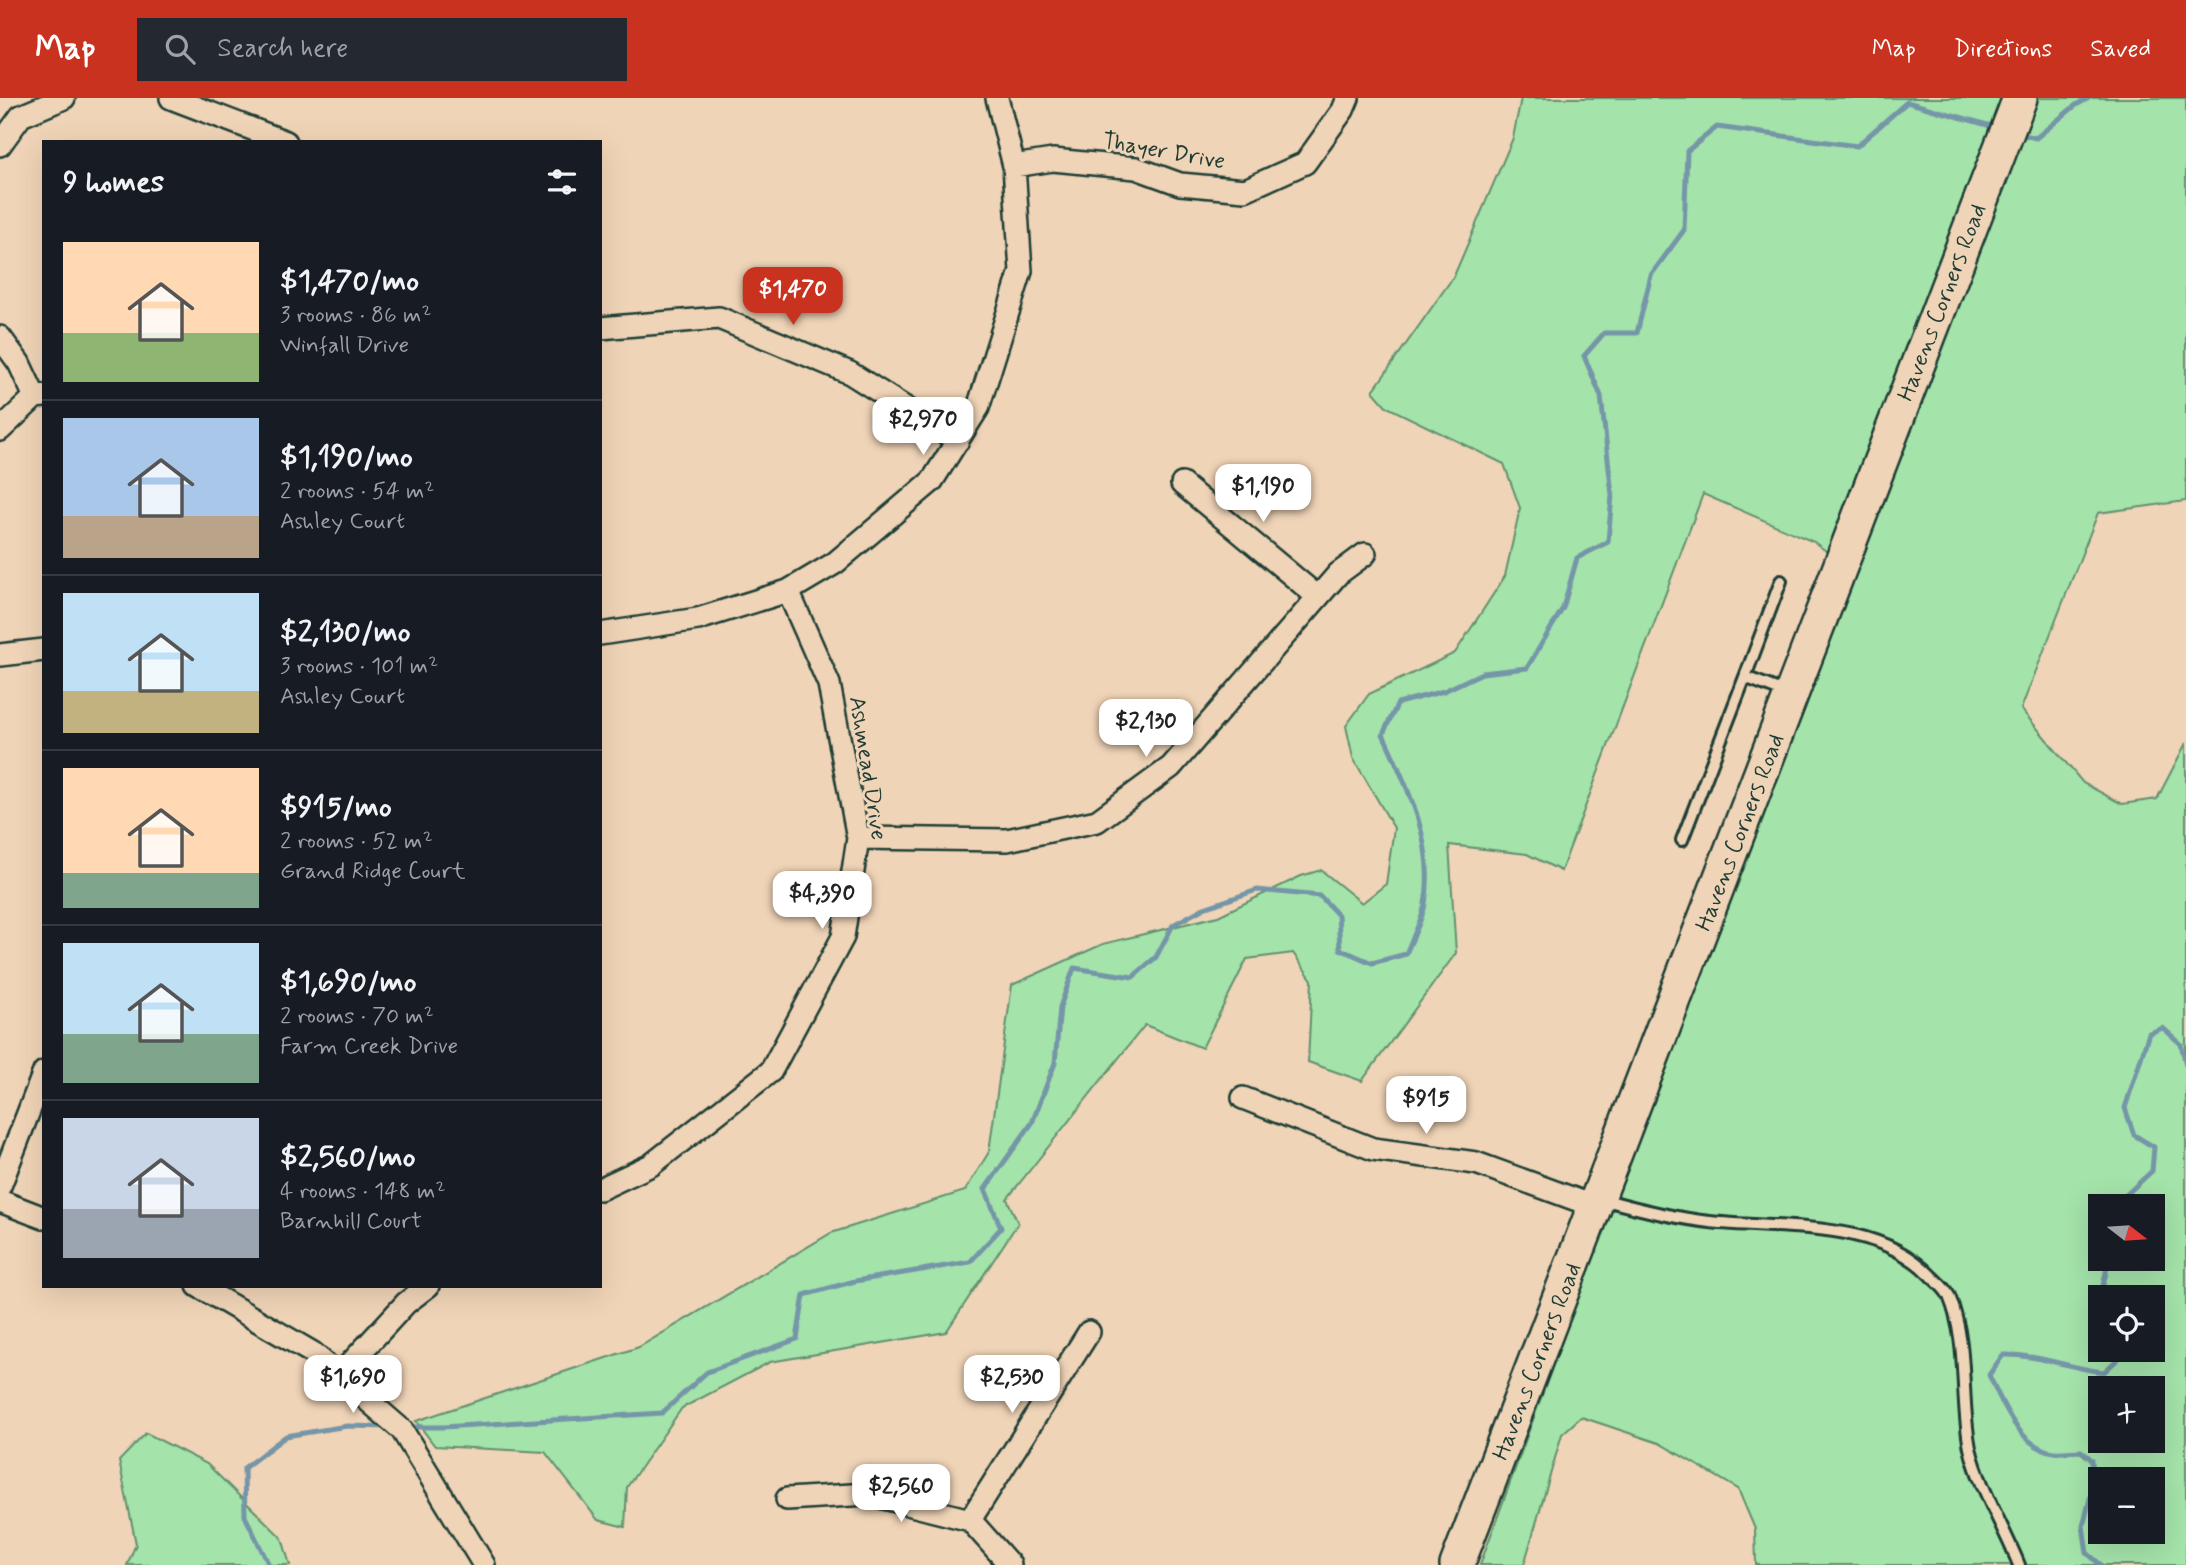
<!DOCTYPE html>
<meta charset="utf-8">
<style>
body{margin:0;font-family:Mynerve,sans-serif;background:#242831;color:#f1f3f6;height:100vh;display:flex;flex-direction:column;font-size:26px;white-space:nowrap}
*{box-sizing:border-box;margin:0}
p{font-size:23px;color:#9ea1a6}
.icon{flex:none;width:38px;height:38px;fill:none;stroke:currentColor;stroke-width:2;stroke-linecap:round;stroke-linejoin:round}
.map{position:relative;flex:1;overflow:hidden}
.details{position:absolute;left:42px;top:42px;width:560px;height:1148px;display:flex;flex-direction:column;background:#171b24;border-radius:0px;box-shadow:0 7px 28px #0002}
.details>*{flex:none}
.needle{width:46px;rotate:107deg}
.fabs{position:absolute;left:2088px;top:1096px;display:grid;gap:14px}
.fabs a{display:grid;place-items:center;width:77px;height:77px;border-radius:0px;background:#171b24;box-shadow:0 7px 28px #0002;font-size:35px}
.price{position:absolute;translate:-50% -60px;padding:0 16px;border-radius:14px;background:#fff;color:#222;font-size:23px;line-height:46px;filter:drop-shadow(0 2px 4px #0008)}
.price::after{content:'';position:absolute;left:50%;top:42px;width:21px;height:16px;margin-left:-10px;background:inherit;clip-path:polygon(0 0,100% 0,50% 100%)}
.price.active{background:#c8321e;color:#fff}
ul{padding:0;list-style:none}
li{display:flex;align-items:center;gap:21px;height:175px;padding:0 21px}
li+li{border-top:2px solid #363941}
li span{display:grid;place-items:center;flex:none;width:196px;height:140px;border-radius:0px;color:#555}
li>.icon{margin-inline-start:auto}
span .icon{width:84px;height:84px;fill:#fffc;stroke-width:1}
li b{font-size:30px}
h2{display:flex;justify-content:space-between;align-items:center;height:84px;padding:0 21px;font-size:30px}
header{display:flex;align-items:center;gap:42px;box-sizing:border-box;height:98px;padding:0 35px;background:#c8321e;color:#fff}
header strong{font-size:33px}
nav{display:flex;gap:38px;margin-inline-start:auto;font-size:24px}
.search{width:490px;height:63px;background:#242831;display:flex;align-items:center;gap:18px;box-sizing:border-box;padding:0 24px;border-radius:0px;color:#9ea1a6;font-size:26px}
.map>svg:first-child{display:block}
.green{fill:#a4e3aa;stroke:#62906f;stroke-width:2;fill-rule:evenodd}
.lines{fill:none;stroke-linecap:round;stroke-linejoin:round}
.stream{stroke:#7496a8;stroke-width:5}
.service-casing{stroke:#1f3d34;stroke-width:16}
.minor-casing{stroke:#1f3d34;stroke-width:26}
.primary-casing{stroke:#1f3d34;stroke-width:38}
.service{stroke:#f0d4b7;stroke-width:10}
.minor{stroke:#f0d4b7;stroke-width:21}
.primary{stroke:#f0d4b7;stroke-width:33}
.labels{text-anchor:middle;stroke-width:6;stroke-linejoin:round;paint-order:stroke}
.street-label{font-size:23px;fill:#1f3d34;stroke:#f0d4b7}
</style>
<header>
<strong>Map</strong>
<div class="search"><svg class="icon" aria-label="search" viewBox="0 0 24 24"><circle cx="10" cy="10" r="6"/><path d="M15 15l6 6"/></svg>Search here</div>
<nav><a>Map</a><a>Directions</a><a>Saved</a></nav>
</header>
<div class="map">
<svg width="2186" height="1467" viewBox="0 0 2186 1467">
<rect width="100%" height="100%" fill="#f0d4b7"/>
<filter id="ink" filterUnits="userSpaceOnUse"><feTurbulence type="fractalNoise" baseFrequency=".0143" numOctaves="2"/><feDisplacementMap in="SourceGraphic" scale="14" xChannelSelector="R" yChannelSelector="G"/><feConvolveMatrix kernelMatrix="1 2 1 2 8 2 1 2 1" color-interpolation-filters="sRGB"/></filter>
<g filter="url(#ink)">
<path class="green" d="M1521 0H2004L1834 459 1814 444 1703 396 1561 773 1527 756 1449 747 1456 855 1362 983 1308 964 1312 882 1293 855 1247 861 1202 950 1145 927 1007 1101 1018 1125 946 1234 770 1264 682 1310 627 1389 625 1429 598 1422 545 1354 435 1348 416 1323 639 1249 831 1135 965 1093 989 1054 1012 887 1103 846 1218 818 1301 778 1321 772 1362 805 1386 786 1394 730 1353 660 1346 628 1369 596 1455 555 1505 478 1520 410 1504 366 1387 309 1373 293 1454 178 1513 40Z
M2035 0H2186V403L2098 415 2021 611 2083 685 2122 706 2157 701 2186 645V1467H1756L1755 1431 1738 1391 1659 1345 1581 1319 1562 1336 1524 1467H1480L1618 1089 1796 630ZM2100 1108H2152V1160H2100ZM2100 1199H2152V1251H2100ZM2100 1290H2152V1342H2100ZM2100 1381H2152V1433H2100Z
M146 1335 207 1366 282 1440 290 1467H127L136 1446 119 1363Z"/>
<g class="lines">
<path class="stream" d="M2017 35 2036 40 2076 7 2089 0
M2114 1108 2152 1073 2154 1049 2134 1037 2125 1010 2149 935 2163 930 2181 946 2186 967
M2102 1199C2101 1185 2109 1174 2107 1160
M406 1329H443L662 1315 707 1274 797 1241 804 1197 855 1183 970 1164 1001 1130 985 1091 1032 1025 1055 965 1060 909 1074 870 1133 879 1156 859 1173 827 1204 810 1257 792 1320 798 1338 817 1340 851 1372 865 1406 856C1412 840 1422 823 1425 806 1436 746 1407 688 1383 636L1398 605 1444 593 1482 575 1527 570 1563 510 1577 460 1608 444 1612 397 1601 298 1584 258 1604 235H1637L1651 177 1684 132 1687 53 1717 29 1857 48 1907 4 1998 30
M269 1467 245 1418 244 1370 286 1338 347 1328 389 1329
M2101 1467 2087 1455 2083 1428 2093 1389 2092 1362 2081 1353C2073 1353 2062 1355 2054 1354 2019 1350 2002 1304 1989 1277L2003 1257C2038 1256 2069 1270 2104 1274L2119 1260V1251"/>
<g class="service-casing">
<path id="service" d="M1745 579 1781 483
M1682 742 1745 579 1789 596
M1602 1101C1638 1111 1673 1120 1710 1124 1784 1132 1876 1120 1931 1178 1937 1184 1945 1190 1949 1198 1969 1246 1960 1300 1970 1350 1980 1391 2003 1427 2019 1467"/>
</g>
<g class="minor-casing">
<path id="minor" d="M171 0 286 44
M0 47 21 18 64 0
M1014 68 1053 62 1136 70 1180 86 1245 92 1305 65 1343 12 1348 0
M600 230 719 220 850 275 958 343
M0 239 19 265 35 299
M0 332 35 299 44 298
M1182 386 1318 499
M600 536 698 521 788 493 835 465 932 383 978 310 1021 173 1014 68 997 0
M0 557 44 552
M858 740 1007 742 1097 723 1171 669 1338 476 1365 456
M1243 1000 1373 1051 1476 1065 1596 1109
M0 1088 44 974
M600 1091 651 1067 771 973 843 839 858 740 829 586 788 493
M0 1103 44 1120
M198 1188 313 1255 402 1332 484 1467
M339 1278 406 1205 428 1188
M787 1401 868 1396 970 1422 1010 1467
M970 1422 1089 1234"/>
</g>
<g class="primary-casing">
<path id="primary" d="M1457 1467 2020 0"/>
</g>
<use href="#service" class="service"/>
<use href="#minor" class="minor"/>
<use href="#primary" class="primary"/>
</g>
</g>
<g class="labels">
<g class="street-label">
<text transform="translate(1164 52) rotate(10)" y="8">Thayer Drive</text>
<text transform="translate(1941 204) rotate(-69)" y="8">Havens Corners Road</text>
<text transform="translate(869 670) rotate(81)" y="8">Ashmead Drive</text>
<text transform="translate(1739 734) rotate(-69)" y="8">Havens Corners Road</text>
<text transform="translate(1536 1263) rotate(-69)" y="8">Havens Corners Road</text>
</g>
</g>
</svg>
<div class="fabs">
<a><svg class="needle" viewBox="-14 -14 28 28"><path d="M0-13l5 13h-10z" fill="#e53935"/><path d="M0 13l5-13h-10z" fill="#9ea1a6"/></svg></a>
<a><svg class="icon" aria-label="locate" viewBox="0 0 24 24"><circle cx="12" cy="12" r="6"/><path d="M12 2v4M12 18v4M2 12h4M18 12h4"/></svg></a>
<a>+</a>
<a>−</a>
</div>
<b class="price active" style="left:793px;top:229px">$1,470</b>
<b class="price" style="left:923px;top:359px">$2,970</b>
<b class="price" style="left:1263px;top:426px">$1,190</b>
<b class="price" style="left:1146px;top:661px">$2,130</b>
<b class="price" style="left:822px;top:833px">$4,390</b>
<b class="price" style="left:1426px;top:1038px">$915</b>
<b class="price" style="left:353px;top:1317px">$1,690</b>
<b class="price" style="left:1012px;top:1317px">$2,530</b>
<b class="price" style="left:901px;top:1426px">$2,560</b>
<section class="details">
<h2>9 homes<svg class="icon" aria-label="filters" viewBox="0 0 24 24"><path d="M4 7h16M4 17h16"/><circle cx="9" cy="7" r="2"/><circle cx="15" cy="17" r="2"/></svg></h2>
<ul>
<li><span style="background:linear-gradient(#ffd9b3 65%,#8fb573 0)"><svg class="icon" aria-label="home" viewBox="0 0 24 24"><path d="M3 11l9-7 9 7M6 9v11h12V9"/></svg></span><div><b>$1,470/mo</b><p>3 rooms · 86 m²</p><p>Winfall Drive</p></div></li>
<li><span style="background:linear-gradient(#a9c7e8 70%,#b9a48a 0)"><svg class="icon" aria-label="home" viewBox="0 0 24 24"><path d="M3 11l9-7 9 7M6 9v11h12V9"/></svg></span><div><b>$1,190/mo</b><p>2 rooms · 54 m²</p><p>Ashley Court</p></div></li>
<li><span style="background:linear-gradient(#bfe0f5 70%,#c2b280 0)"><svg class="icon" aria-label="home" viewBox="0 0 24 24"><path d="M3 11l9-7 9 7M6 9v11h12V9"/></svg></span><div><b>$2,130/mo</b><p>3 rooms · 101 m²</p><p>Ashley Court</p></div></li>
<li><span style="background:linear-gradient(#ffd9b3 75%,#7fa58c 0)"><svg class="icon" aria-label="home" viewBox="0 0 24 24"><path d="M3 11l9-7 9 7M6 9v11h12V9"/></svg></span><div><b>$915/mo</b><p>2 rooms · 52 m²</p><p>Grand Ridge Court</p></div></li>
<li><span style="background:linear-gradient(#bfe0f5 65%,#7fa58c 0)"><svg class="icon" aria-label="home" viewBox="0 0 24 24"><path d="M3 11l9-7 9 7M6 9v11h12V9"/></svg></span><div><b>$1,690/mo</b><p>2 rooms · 70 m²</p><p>Farm Creek Drive</p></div></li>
<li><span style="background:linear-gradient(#c9d6e8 65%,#9aa5b1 0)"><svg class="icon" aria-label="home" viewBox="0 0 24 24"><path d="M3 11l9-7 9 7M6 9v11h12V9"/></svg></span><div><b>$2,560/mo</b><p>4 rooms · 148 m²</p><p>Barnhill Court</p></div></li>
</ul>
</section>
</div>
